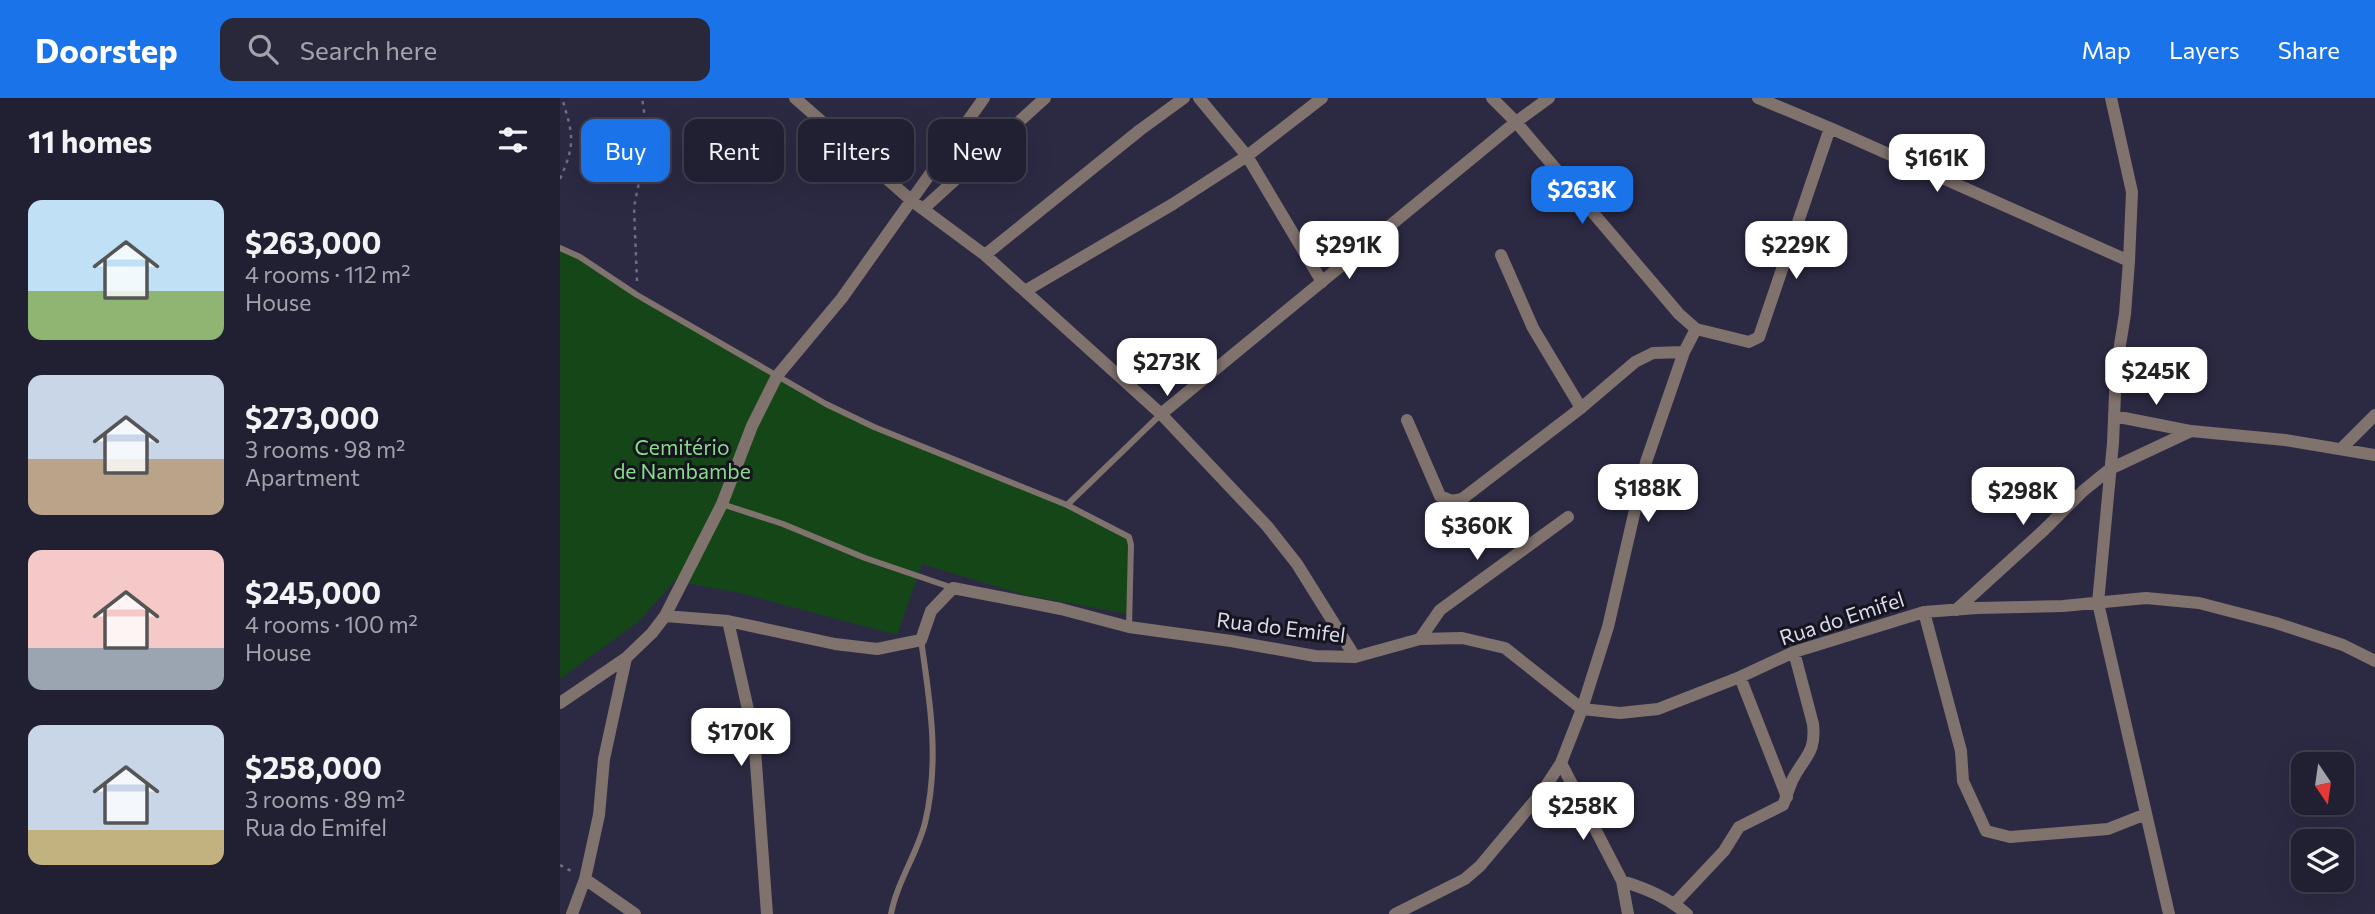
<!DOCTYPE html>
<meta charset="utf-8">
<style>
body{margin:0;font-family:Commissioner,sans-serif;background:#29283a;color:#f1f3f6;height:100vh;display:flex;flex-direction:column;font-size:26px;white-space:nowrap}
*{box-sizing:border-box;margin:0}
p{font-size:23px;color:#a2a3ac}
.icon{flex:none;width:38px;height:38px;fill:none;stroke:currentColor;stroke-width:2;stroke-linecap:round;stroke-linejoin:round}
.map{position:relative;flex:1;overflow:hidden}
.drawer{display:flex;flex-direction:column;background:#212032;width:560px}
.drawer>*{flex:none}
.hud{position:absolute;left:21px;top:21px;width:665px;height:63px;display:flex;gap:14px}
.needle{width:46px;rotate:167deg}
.buttons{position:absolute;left:1731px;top:654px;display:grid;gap:14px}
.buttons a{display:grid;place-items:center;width:63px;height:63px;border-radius:14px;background:#212032;box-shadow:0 7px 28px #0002,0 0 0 2px #3e3e4d;font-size:35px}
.price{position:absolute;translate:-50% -60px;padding:0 16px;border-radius:14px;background:#fff;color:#222;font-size:23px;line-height:46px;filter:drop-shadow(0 2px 4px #0008)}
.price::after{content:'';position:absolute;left:50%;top:42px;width:21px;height:16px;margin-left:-10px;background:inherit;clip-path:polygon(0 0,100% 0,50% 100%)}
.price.current{background:#1a73e8;color:#fff}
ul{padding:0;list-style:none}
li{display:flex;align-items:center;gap:21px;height:175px;padding:0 28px}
li span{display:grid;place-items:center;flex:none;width:196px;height:140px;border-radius:14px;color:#555}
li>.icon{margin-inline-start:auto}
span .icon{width:84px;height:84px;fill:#fffc;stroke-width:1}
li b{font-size:30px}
h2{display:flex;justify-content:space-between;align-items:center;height:84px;padding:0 28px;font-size:30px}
.tag{padding:0 24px;border-radius:14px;background:#212032;box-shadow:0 7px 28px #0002,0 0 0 2px #3e3e4d;font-size:24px;line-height:63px}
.tag.current{background:#1a73e8;color:#fff}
header{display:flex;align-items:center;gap:42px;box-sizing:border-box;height:98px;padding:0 35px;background:#1a73e8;color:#fff}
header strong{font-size:33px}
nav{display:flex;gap:38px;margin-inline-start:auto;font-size:24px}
.search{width:490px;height:63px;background:#29283a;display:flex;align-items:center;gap:18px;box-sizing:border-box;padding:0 24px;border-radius:14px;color:#a2a3ac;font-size:26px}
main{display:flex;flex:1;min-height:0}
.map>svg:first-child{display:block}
.green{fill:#144617}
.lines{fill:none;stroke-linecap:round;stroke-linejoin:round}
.path{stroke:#6f6d83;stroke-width:2.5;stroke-dasharray:3.5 5;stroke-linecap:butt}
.service{stroke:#80726d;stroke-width:6}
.minor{stroke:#80726d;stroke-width:12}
.labels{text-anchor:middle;stroke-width:6;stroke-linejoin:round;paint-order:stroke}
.park-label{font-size:21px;fill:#87de87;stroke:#15141f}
.street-label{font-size:21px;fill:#dbdbec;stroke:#15141f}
</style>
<header>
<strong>Doorstep</strong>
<div class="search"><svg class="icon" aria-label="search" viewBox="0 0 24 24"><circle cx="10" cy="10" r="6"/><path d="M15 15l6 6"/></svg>Search here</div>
<nav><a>Map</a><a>Layers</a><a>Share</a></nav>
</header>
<main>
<section class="drawer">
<h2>11 homes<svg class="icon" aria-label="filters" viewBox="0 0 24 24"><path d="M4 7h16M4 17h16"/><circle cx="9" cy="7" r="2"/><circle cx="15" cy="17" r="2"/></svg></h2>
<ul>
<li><span style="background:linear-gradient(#bfe0f5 65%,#8fb573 0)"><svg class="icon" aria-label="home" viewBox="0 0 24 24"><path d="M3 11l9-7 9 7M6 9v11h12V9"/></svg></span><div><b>$263,000</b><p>4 rooms · 112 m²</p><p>House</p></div></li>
<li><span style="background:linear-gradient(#c9d6e8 60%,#b9a48a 0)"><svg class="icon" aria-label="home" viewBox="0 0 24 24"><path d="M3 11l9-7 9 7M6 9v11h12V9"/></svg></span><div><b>$273,000</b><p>3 rooms · 98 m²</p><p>Apartment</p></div></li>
<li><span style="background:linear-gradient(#f6c9c9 70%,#9aa5b1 0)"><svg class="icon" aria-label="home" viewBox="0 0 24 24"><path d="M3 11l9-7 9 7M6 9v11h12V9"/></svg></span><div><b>$245,000</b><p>4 rooms · 100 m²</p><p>House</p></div></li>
<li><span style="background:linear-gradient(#c9d6e8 75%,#c2b280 0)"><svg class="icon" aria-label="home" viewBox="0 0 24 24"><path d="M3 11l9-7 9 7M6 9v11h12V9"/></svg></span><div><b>$258,000</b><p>3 rooms · 89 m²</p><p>Rua do Emifel</p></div></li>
</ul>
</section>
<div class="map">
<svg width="1815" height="816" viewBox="0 0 1815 816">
<rect width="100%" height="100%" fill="#2c2a43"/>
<path class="green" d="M0 150 266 306 507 407 569 439 568 516 465 497 362 466 337 537 180 495 115 483 78 524 0 581Z"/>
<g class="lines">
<path class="path" d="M0 81C16 45 13 37 2 0
M77 183 74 109 88 40 82 0
M0 767 13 774"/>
<path class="service" d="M0 150 20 159 77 197 266 306 314 329 507 407 569 439 571 447 569 529
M162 406 223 426 305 460 393 490
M507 407 601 316
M331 816C337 784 357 756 365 725 380 662 370 604 361 542"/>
<path class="minor" d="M235 0 352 103 425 157 601 316 707 428 737 466 795 559
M639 0 687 58 762 184
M932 0 956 24 1119 216 1136 231 1189 244 1199 239 1201 233 1270 30
M1198 0 1270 30 1569 163
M1551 0 1572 94 1569 163 1565 216 1556 272 1553 345 1538 505 1609 816
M363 111 485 0
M425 157 580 32 624 0
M941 157 973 230 1021 310
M465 193 613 106 687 58 762 0
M601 316 956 24 989 0
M1554 318 1630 333
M847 322 880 398 892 403 902 401 1021 310 1075 264 1093 255 1124 254
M1781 351 1815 317
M1396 512 1484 432 1523 393 1550 371 1631 333 1725 342 1815 357
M1364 514 1401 653 1403 683 1426 733 1450 739 1548 731 1586 716
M105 518 168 523 275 546 317 551 361 542 371 513 393 490 501 511 569 529 671 543 755 558 795 559 860 541 902 540 945 550 1022 611 1060 615 1098 611 1180 579 1234 554 1364 514 1417 510 1503 508 1586 500 1639 505 1716 525 1783 547 1815 563
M168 523 194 638 207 816
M860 541 880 512 1008 419
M1180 579 1227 699
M0 605 66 560
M1001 665 1062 783 1068 816
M25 781 75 816
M1062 783C1087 791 1107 799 1127 816
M1115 805 1164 753 1179 729 1223 707C1227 698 1229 688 1234 679 1246 657 1256 654 1253 626L1234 554
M12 816 25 781 39 717 44 661 66 560 92 535 105 518 162 406 192 328 217 278 282 200 424 0
M835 816 905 781 920 768 982 694 1001 665 1022 611 1048 529 1086 364 1124 254 1136 231"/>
</g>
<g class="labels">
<g class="park-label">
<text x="122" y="357">Cemitério<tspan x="122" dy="24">de Nambambe</tspan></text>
</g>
<g class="street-label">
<text transform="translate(1282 521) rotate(-18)" y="7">Rua do Emifel</text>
<text transform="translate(721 530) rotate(7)" y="7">Rua do Emifel</text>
</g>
</g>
</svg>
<div class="buttons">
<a><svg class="needle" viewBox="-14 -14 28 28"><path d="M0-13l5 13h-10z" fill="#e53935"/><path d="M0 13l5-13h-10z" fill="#a2a3ac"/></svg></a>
<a><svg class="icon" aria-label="layers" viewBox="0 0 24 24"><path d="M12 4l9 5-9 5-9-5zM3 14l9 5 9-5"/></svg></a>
</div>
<b class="price" style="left:1377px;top:96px">$161K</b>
<b class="price current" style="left:1022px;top:128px">$263K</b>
<b class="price" style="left:789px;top:183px">$291K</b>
<b class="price" style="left:1236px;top:183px">$229K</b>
<b class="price" style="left:607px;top:300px">$273K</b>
<b class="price" style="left:1596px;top:309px">$245K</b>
<b class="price" style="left:1088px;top:426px">$188K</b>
<b class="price" style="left:1463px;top:429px">$298K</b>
<b class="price" style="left:917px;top:464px">$360K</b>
<b class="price" style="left:181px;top:670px">$170K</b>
<b class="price" style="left:1023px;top:744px">$258K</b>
<div class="hud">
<a class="tag current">Buy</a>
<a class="tag">Rent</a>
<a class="tag">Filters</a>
<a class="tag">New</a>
</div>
</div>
</main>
